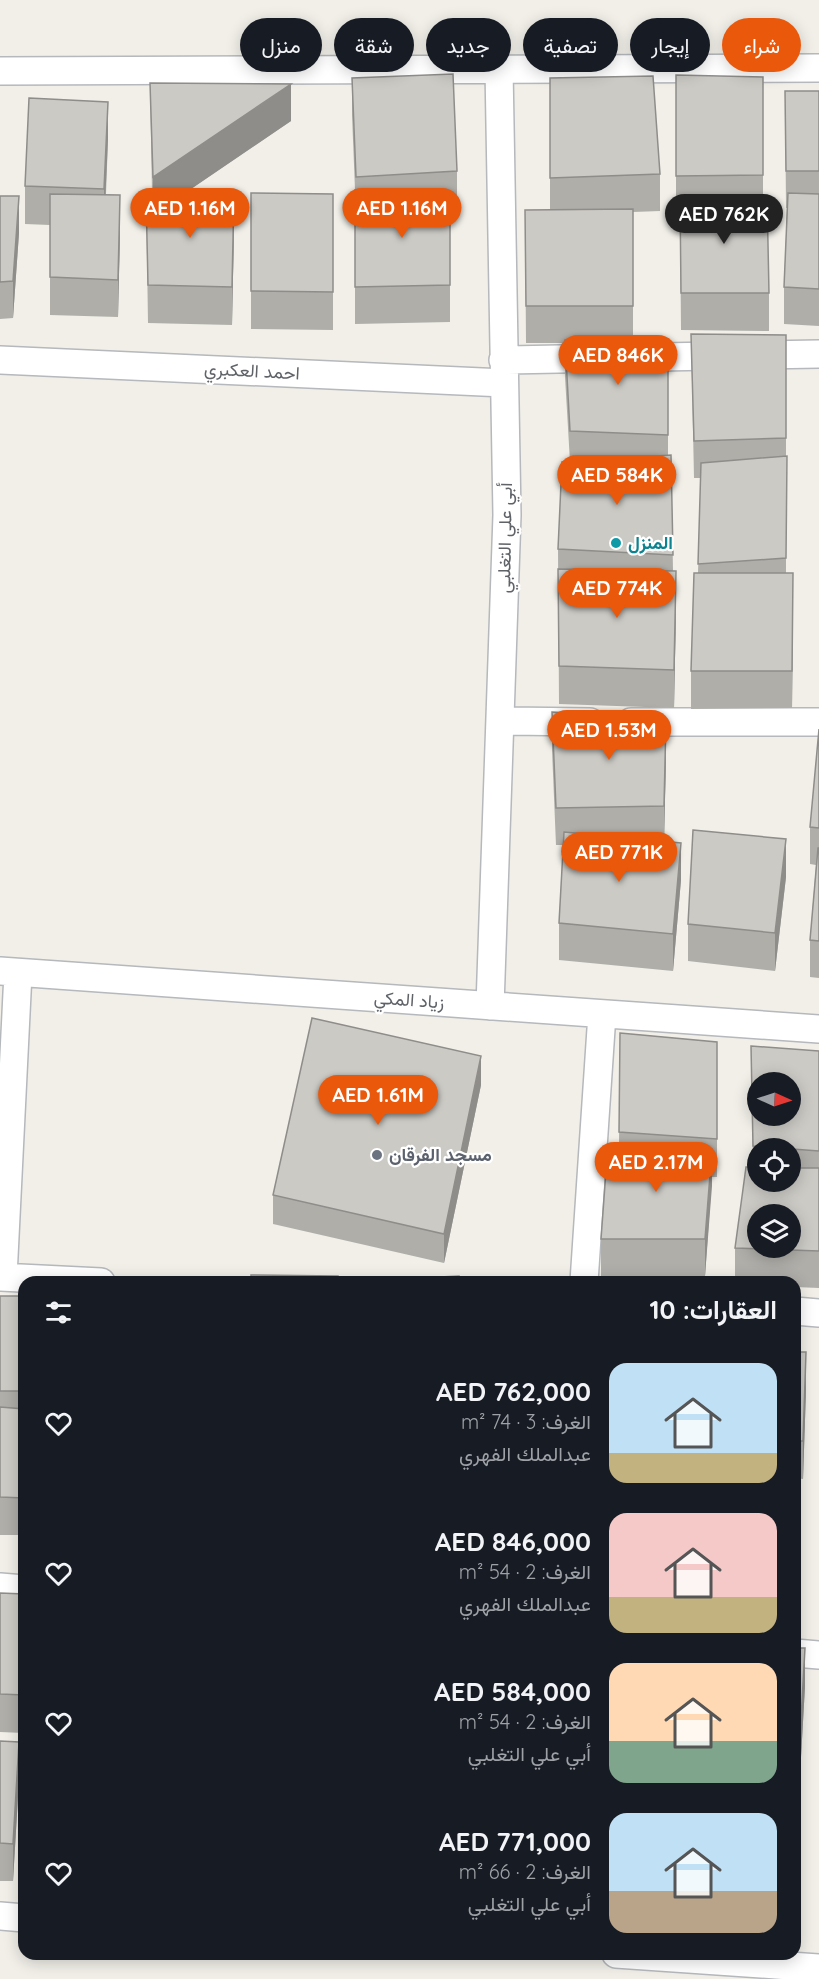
<!DOCTYPE html>
<html lang="ar">
<meta charset="utf-8">
<style>
body{margin:0;font-family:Quicksand,Vazirmatn,sans-serif;background:#20242c;color:#f1f3f6;direction:rtl;height:100vh;display:flex;flex-direction:column;font-size:22px;white-space:nowrap}
*{box-sizing:border-box;margin:0}
p{font-size:20px;color:#9ea1a6}
.icon{flex:none;width:33px;height:33px;fill:none;stroke:currentColor;stroke-width:2;stroke-linecap:round;stroke-linejoin:round}
.map{position:relative;flex:1;overflow:hidden;direction:ltr}
.side{position:absolute;left:18px;top:1276px;width:783px;height:684px;display:flex;flex-direction:column;background:#171b24;border-radius:18px;box-shadow:0 3px 15px #0003;direction:rtl}
.side>*{flex:none}
.guide{position:absolute;left:18px;top:18px;width:783px;height:54px;direction:rtl;display:flex;gap:12px}
.needle{width:39px;rotate:93deg}
.buttons{position:absolute;left:747px;top:1072px;display:grid;gap:12px}
.buttons a{display:grid;place-items:center;width:54px;height:54px;border-radius:50%;background:#171b24;box-shadow:0 3px 15px #0003;font-size:30px}
.price{position:absolute;translate:-50% -51px;padding:0 14px;border-radius:21px;background:#ea580c;color:#fff;font-size:20px;line-height:39px;filter:drop-shadow(0 2px 3px #0008)}
.price::after{content:'';position:absolute;left:50%;top:36px;width:18px;height:14px;margin-left:-9px;background:inherit;clip-path:polygon(0 0,100% 0,50% 100%)}
.price.selected{background:#222;color:#fff}
ul{padding:0;list-style:none}
li{display:flex;align-items:center;gap:18px;height:150px;padding:0 24px}
li span{display:grid;place-items:center;flex:none;width:168px;height:120px;border-radius:18px;color:#555}
li>.icon{margin-inline-start:auto}
span .icon{width:72px;height:72px;fill:#fffc;stroke-width:1}
li b{font-size:26px}
h2{display:flex;justify-content:space-between;align-items:center;height:72px;padding:0 24px;font-size:26px}
.tag{padding:0 21px;border-radius:27px;background:#171b24;box-shadow:0 3px 15px #0003;font-size:21px;line-height:54px}
.tag.selected{background:#ea580c;color:#fff}
.map>svg:first-child{display:block}
.lines{fill:none;stroke-linecap:round;stroke-linejoin:round}
.minor-casing{stroke:#b5b8bc;stroke-width:30}
.minor{stroke:#fff;stroke-width:27}
.wall{fill:#afaea9;fill-rule:evenodd}
.shaded-wall{fill:#8f8d8a}
.building{fill:#cccac5;stroke:#8f8d8a;stroke-width:1.5;fill-rule:evenodd}
.culture-dot{fill:#0f9aa8;stroke:#fff;stroke-width:2}
.worship-dot{fill:#6b7280;stroke:#fff;stroke-width:2}
.labels{text-anchor:middle;stroke-width:4.5;stroke-linejoin:round;paint-order:stroke}
.street-label{font-size:18px;fill:#5f6368;stroke:#fff}
.culture-label{font-size:18px;font-weight:bold;fill:#0d838f;stroke:#fff;text-anchor:start}
.worship-label{font-size:18px;font-weight:bold;fill:#5b616d;stroke:#fff;text-anchor:start}
</style>
<div class="map">
<svg width="819" height="1979" viewBox="0 0 819 1979">
<rect width="100%" height="100%" fill="#f1efe8"/>
<g class="lines">
<g class="minor-casing">
<path id="minor" d="M0 71 819 68
M0 360 504 383
M503 360 819 354
M500 721 590 722
M631 722H819
M0 971 819 1029
M490 1006 507 515 499 69
M0 1277 101 1282
M3 1277 18 973
M584 1282 602 1014
M795 1311 819 1313
M0 1587 24 1589
M795 1653 819 1655
M0 1916 24 1918
M616 1954 819 1968"/>
</g>
<use href="#minor" class="minor"/>
</g>
<path class="wall" d="M676 75 763 77V196L769 293V331L681 330 680 214H676Z
M352 78 457 171V209H450V322L355 324V190L352 115Z
M550 78 660 174V211L633 212V339H668V455H671L673 571 676 609 674 708 559 704 558 549 570 462 565 377V343H526L525 210H550Z
M150 83 291 121 186 192 234 229 232 325 148 323 146 193 152 192Z
M785 91H819V326L784 324V287L787 208H786Z
M108 139 106 194 120 232 118 317 50 315V225L25 224V186Z
M251 193 333 194V330L251 329Z
M0 196 19 233 13 318 0 319Z
M691 334 786 335V573L793 610 792 708 691 709V671L698 573 701 478H694Z
M552 712 666 757 664 841 681 880 673 971 559 960V923L563 845H556L552 750Z
M819 729V978L810 977V940L816 865 810 864V827Z
M786 877 775 971 688 961V924Z
M620 1033 717 1042V1177H712L705 1276H601V1239L619 1145Z
M751 1046 819 1051V1288L795 1287V1282H735V1248L753 1167ZM758 1149H790V1182H758Z
M481 1085 444 1263 273 1224V1195Z
M0 1296H24V1535H0Z
M795 1352 806 1390 803 1479 795 1478Z
M0 1593 24 1594V1733L0 1732Z
M795 1648 805 1686 799 1793H797V1811L795 1842Z
M0 1741 19 1780 13 1881H0Z"/>
<path class="shaded-wall" d="M291 84V121L153 215V177Z
M108 102V139L104 227V189Z
M234 191V229L232 325V287Z
M120 195V232L118 317V280Z
M19 196V233L13 318V281Z
M676 571V609L674 708V670Z
M793 573V610L792 708V671Z
M666 719V757L664 843V806Z
M786 839V877L775 971V933Z
M681 843V880L673 971V934Z
M481 1056V1085L444 1263V1234Z
M712 1149V1186L705 1276V1239Z
M806 1352V1390L803 1479V1441Z
M805 1648V1686L799 1793V1755Z
M19 1742V1780L13 1881V1844Z
M797 1773V1811L795 1842V1805Z"/>
<path class="building" d="M453 74 457 171 356 177 352 78Z
M676 75 763 77V175L676 176Z
M653 76 660 174 550 178V78Z
M150 83 291 84 153 177Z
M785 91H819V171H786Z
M29 98 108 102 104 189 25 186Z
M355 190 450 192V285L355 287Z
M234 191 232 287 148 285 146 193Z
M251 193 333 194V292L251 291Z
M788 193 819 194V289L784 287Z
M50 194 120 195 118 280 50 277Z
M0 196H19L13 281 0 282Z
M680 196H767L769 293H681Z
M633 209V306H526L525 210Z
M691 334 786 335V438L694 441Z
M668 339V435L570 431 565 340Z
M671 455 673 555 558 549 562 462Z
M787 456 786 558 698 564 701 463Z
M558 569 676 571 674 670 559 666Z
M694 573H793L792 671H691Z
M552 712 666 719 664 806 556 808Z
M819 729V828L810 827Z
M693 830 786 839 775 933 688 924Z
M564 832 681 843 673 934 559 923Z
M818 848H819V941L810 940Z
M312 1018 481 1056 444 1234 273 1195Z
M620 1033 717 1042V1139L619 1132Z
M751 1046 819 1051V1151L753 1146ZM758 1083H790V1116H758Z
M608 1144 712 1149 705 1239H601Z
M746 1167H758V1182H790V1168H819V1251L735 1248ZM758 1215H790V1248H758Z
M251 1275 338 1276V1282H251Z
M459 1276V1282H361V1281Z
M0 1296H24V1391H0Z
M795 1352H806L803 1441H795Z
M0 1407 24 1409V1498L0 1497Z
M0 1593 24 1594V1695L0 1694Z
M795 1648H805L799 1755H795Z
M0 1741 19 1742 13 1844 0 1843Z
M795 1773H797L795 1805Z"/>
<circle class="culture-dot" cx="616" cy="543" r="6"/>
<circle class="worship-dot" cx="377" cy="1155" r="6"/>
<g class="labels">
<g class="street-label">
<text transform="translate(252 371) rotate(3)" y="6">احمد العكبري</text>
<text transform="translate(505 538) rotate(-89)" y="6">أبي علي التغلبي</text>
<text transform="translate(409 1000) rotate(4)" y="6">زياد المكي</text>
</g>
<g class="culture-label">
<text x="628" y="549">المنزل</text>
</g>
<g class="worship-label">
<text x="389" y="1161">مسجد الفرقان</text>
</g>
</g>
</svg>
<div class="buttons">
<a><svg class="needle" viewBox="-14 -14 28 28"><path d="M0-13l5 13h-10z" fill="#e53935"/><path d="M0 13l5-13h-10z" fill="#9ea1a6"/></svg></a>
<a><svg class="icon" aria-label="locate" viewBox="0 0 24 24"><circle cx="12" cy="12" r="6"/><path d="M12 2v4M12 18v4M2 12h4M18 12h4"/></svg></a>
<a><svg class="icon" aria-label="layers" viewBox="0 0 24 24"><path d="M12 4l9 5-9 5-9-5zM3 14l9 5 9-5"/></svg></a>
</div>
<b class="price" style="left:190px;top:239px">AED 1.16M</b>
<b class="price" style="left:402px;top:239px">AED 1.16M</b>
<b class="price selected" style="left:724px;top:245px">AED 762K</b>
<b class="price" style="left:618px;top:386px">AED 846K</b>
<b class="price" style="left:617px;top:506px">AED 584K</b>
<b class="price" style="left:617px;top:619px">AED 774K</b>
<b class="price" style="left:609px;top:761px">AED 1.53M</b>
<b class="price" style="left:619px;top:883px">AED 771K</b>
<b class="price" style="left:378px;top:1126px">AED 1.61M</b>
<b class="price" style="left:656px;top:1193px">AED 2.17M</b>
<div class="guide">
<a class="tag selected">شراء</a>
<a class="tag">إيجار</a>
<a class="tag">تصفية</a>
<a class="tag">جديد</a>
<a class="tag">شقة</a>
<a class="tag">منزل</a>
</div>
<section class="side">
<h2>العقارات: 10<svg class="icon" aria-label="filters" viewBox="0 0 24 24"><path d="M4 7h16M4 17h16"/><circle cx="9" cy="7" r="2"/><circle cx="15" cy="17" r="2"/></svg></h2>
<ul>
<li><span style="background:linear-gradient(#bfe0f5 75%,#c2b280 0)"><svg class="icon" aria-label="home" viewBox="0 0 24 24"><path d="M3 11l9-7 9 7M6 9v11h12V9"/></svg></span><div><b>AED 762,000</b><p>الغرف: 3 · 74 m²</p><p>عبدالملك الفهري</p></div><svg class="icon" aria-label="heart" viewBox="0 0 24 24"><path d="M12 20l-8-8c-3-5 5-10 8-4 3-6 11-1 8 4z"/></svg></li>
<li><span style="background:linear-gradient(#f6c9c9 70%,#c2b280 0)"><svg class="icon" aria-label="home" viewBox="0 0 24 24"><path d="M3 11l9-7 9 7M6 9v11h12V9"/></svg></span><div><b>AED 846,000</b><p>الغرف: 2 · 54 m²</p><p>عبدالملك الفهري</p></div><svg class="icon" aria-label="heart" viewBox="0 0 24 24"><path d="M12 20l-8-8c-3-5 5-10 8-4 3-6 11-1 8 4z"/></svg></li>
<li><span style="background:linear-gradient(#ffd9b3 65%,#7fa58c 0)"><svg class="icon" aria-label="home" viewBox="0 0 24 24"><path d="M3 11l9-7 9 7M6 9v11h12V9"/></svg></span><div><b>AED 584,000</b><p>الغرف: 2 · 54 m²</p><p>أبي علي التغلبي</p></div><svg class="icon" aria-label="heart" viewBox="0 0 24 24"><path d="M12 20l-8-8c-3-5 5-10 8-4 3-6 11-1 8 4z"/></svg></li>
<li><span style="background:linear-gradient(#bfe0f5 65%,#b9a48a 0)"><svg class="icon" aria-label="home" viewBox="0 0 24 24"><path d="M3 11l9-7 9 7M6 9v11h12V9"/></svg></span><div><b>AED 771,000</b><p>الغرف: 2 · 66 m²</p><p>أبي علي التغلبي</p></div><svg class="icon" aria-label="heart" viewBox="0 0 24 24"><path d="M12 20l-8-8c-3-5 5-10 8-4 3-6 11-1 8 4z"/></svg></li>
</ul>
</section>
</div>
